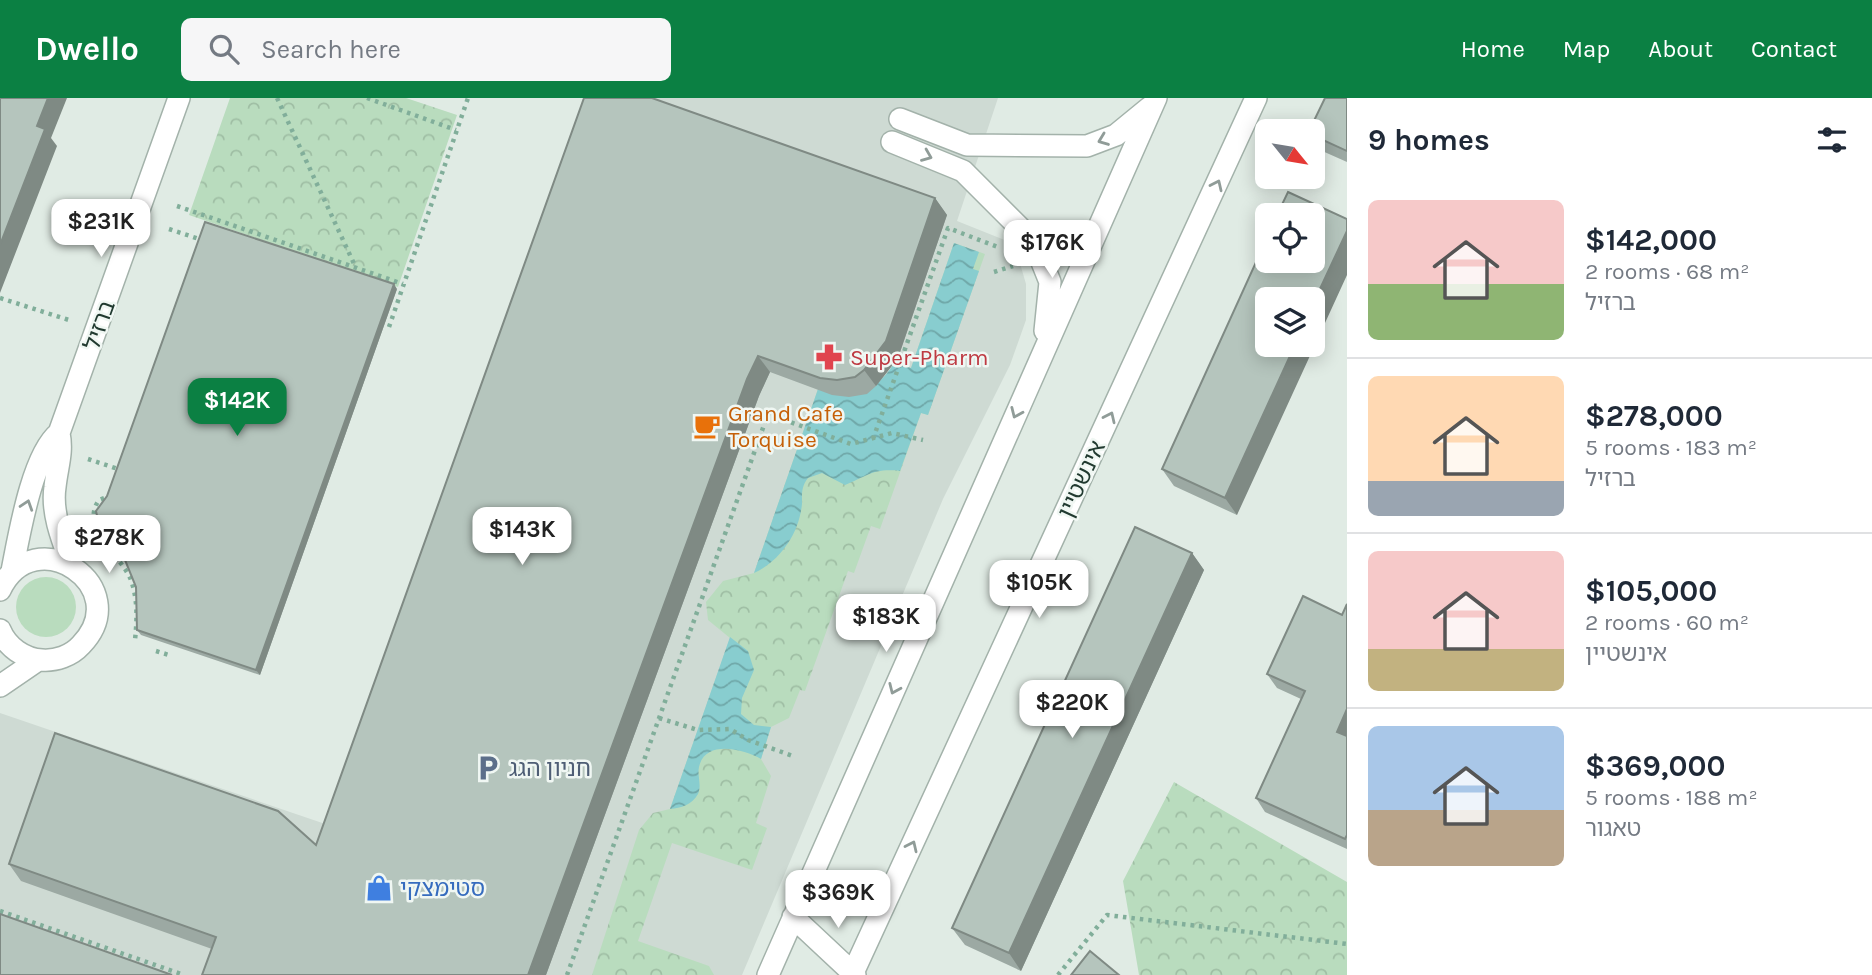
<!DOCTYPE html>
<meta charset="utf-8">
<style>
body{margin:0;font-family:Karla,"Noto Sans Hebrew",sans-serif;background:#f6f6f7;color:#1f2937;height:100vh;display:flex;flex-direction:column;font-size:26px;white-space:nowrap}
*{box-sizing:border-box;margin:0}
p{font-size:23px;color:#747a83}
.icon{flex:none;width:38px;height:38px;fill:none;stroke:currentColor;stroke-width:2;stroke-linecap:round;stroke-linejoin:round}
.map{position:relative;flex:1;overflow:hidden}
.drawer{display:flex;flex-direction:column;background:#fff;width:525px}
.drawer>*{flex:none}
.needle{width:46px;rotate:120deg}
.buttons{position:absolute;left:1255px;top:21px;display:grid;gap:14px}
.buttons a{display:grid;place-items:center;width:70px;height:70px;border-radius:10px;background:#fff;box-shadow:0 4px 18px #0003;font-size:35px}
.price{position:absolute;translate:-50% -60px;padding:0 16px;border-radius:14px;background:#fff;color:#222;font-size:23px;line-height:46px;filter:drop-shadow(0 2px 4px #0008)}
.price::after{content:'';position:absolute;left:50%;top:42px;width:21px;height:16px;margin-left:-10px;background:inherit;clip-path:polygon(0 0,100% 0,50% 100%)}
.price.on{background:#0b8043;color:#fff}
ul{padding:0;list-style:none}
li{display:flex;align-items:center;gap:21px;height:175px;padding:0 21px}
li+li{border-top:2px solid #e0e1e3}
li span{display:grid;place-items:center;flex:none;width:196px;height:140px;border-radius:10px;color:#555}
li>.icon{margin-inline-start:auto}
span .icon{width:84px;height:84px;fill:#fffc;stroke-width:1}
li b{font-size:30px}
h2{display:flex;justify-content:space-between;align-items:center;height:84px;padding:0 21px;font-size:30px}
header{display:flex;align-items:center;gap:42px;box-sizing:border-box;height:98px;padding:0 35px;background:#0b8043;color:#fff}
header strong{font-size:33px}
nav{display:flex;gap:38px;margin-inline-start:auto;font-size:24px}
.search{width:490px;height:63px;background:#f6f6f7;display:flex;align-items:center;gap:18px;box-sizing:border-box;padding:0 24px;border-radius:10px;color:#747a83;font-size:26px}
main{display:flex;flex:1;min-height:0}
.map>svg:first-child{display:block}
.built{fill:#cedad3}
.green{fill:#b9dcbe}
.park{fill:url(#park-crowns)}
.water{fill:url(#water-waves)}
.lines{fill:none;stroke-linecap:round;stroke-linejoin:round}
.minor-casing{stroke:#a3b2aa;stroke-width:24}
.path{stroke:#81ae9a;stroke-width:4.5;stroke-dasharray:3.5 5;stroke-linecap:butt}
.minor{stroke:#fff;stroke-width:21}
.wall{fill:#9ca9a3}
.shaded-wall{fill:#7f8a84}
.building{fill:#b5c5bd;stroke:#7f8a84;stroke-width:2}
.oneway{stroke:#909c98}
.labels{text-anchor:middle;stroke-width:5;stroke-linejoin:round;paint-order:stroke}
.street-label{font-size:23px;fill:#213a30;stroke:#f0f7f3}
.health-label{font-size:23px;fill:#be3a42;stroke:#f0f7f3;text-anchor:start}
.food-label{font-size:23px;fill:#c56008;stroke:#f0f7f3;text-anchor:start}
.service-label{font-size:23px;fill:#4e5e75;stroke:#f0f7f3;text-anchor:start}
.shop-label{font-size:23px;fill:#366cbe;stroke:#f0f7f3;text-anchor:start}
</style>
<header>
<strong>Dwello</strong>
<div class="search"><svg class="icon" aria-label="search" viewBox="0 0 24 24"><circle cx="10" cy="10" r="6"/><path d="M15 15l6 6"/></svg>Search here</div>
<nav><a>Home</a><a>Map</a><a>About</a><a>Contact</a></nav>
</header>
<main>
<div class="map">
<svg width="1347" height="877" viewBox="0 0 1347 877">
<defs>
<pattern id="park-crowns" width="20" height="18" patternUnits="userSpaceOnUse" patternTransform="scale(1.75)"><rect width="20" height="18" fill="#b9dcbe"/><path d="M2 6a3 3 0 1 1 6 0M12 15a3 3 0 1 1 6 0" fill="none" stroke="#9fbea4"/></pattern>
<pattern id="water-waves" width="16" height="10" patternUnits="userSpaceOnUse" patternTransform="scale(1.75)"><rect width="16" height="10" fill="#88cdcf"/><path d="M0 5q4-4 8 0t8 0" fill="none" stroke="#6fa7a8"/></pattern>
</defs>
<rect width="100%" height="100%" fill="#e0ebe4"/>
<path class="built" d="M602 0H998L957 123 1007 143 1017 155 1026 186V222L1010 267 943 401 742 877H0V615L337 730Z"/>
<path class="green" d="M16 509a30 30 0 1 1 60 0a30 30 0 1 1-60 0Z"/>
<path class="park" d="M230 0H406L457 17 398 189 189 117Z
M954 145 985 156 928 317 921 315 880 431 871 428 854 475 848 473 805 593 800 592 789 620 771 629 761 661 771 678 756 725 767 730 752 772 672 745 638 843 709 868 714 877H592L639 732 653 715 670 711 730 540 708 522 706 504 723 483 754 475 818 291C852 305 875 295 895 264L911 270Z
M1174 684 1347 784V877H1139L1123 783Z"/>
<path class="water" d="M954 145 979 154 973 171 979 173 928 317 921 315 900 373C873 370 868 378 845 387L822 375 808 380C801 389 802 396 802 406 799 436 780 463 754 475L818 291C852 305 875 295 895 264L911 270Z
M730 539 748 553 754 572 742 600 741 616 754 627 771 629 761 661C744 651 705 641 699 669 697 678 702 687 698 696 692 707 681 710 670 711Z"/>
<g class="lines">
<g class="minor-casing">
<path id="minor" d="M900 21 967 47 1087 48 1116 37 1149 10
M892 44 963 73 1021 131 1040 159 1050 184 1045 233
M72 468C63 444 51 415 55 389 57 369 63 355 59 335L179 0
M12 473C19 438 32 357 59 335
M0 492C34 420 137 489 81 547 71 558 56 563 42 562 24 561 7 549 0 532
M0 588 38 562
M793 819 855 877
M768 877 1156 0
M852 877 1256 0"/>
</g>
<path class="path" d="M277 0 356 170
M367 0 456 32
M177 108 403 186
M169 131 205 143
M994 174 1013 168
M0 200 72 223
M389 229 468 0
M873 341 948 130 998 149
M88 361 121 372
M112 397 99 402C79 430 121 457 131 482 138 502 137 522 135 542
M156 553 169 557
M659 620 698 632 730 631 748 642 793 658
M0 813 184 877
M567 877 768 316 851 346 892 335 923 342
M1058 877 1107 817 1347 846"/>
<use href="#minor" class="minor"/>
</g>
<path class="wall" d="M584 0H652L935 100 947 117 898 260 876 288 867 296 849 299 832 297 770 274 759 298 546 877H202L212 851 21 783 9 766 55 635 278 713 316 747Z
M1347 0V64L1320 52 1312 41V33Z
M1267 140 1237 417 1174 388 1162 371Z
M397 191 260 577 141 537 137 532Z
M1192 455 1204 472 1021 873 965 847 952 830Z
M1347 506V751L1265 714 1256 700 1301 601 1277 590 1267 576 1342 517Z"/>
<path class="shaded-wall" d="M48 0H67L51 40 57 48 0 195V147L37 28Z
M935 100 947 117 898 260 876 288 864 272Z
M1347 133V177L1237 417 1225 400 1295 247H1312V208Z
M394 186 397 191 260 577 256 572Z
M758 258 770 274 759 298 546 877H528L747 281Z
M1192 455 1204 472 1021 873 1009 855Z
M1347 611V646L1337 634Z"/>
<path class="building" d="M0 0H48L37 28 45 31 0 147Z
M584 0H652L935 100 886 243 864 272 855 279 837 282 820 280 758 258 747 281 528 877H202L216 839 9 766 55 635 278 713 316 747Z
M1325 0H1347V53L1312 37V33H1309Z
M1288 94 1347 121V133L1312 208V201H1267V247H1295L1225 400 1162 371 1267 140V163H1312V117H1277Z
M205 124 394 186 256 572 137 532 136 489 123 457 99 427 96 413 107 398Z
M1135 429 1192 455 1009 855 952 830Z
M1303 498 1342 517 1347 506V611L1337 634 1347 638V737L1345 741 1256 700 1305 593 1267 576Z
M0 816 172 877H0Z
M1090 853 1119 877H1071Z"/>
<defs><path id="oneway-chevron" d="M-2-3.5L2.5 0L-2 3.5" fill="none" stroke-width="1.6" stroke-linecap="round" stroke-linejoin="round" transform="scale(1.75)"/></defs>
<g class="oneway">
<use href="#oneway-chevron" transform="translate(1103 42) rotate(159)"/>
<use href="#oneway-chevron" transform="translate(927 58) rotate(22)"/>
<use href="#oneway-chevron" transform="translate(1217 87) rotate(-65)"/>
<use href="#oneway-chevron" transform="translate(1016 315) rotate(114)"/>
<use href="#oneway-chevron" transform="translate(1110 319) rotate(-65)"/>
<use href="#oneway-chevron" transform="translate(27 407) rotate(-72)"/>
<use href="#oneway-chevron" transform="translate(894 591) rotate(114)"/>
<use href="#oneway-chevron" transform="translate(912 748) rotate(-65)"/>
</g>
<defs>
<g id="pharmacy-bare" transform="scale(2.1)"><path d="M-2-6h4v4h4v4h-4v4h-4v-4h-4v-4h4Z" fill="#e0444e" stroke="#f0f7f3" stroke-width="2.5" paint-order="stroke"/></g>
<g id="cafe-bare" transform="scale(2.1)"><path d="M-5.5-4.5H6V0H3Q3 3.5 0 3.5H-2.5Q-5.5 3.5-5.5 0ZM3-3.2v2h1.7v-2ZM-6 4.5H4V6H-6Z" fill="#e8710a" stroke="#f0f7f3" stroke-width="2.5" paint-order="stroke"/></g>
<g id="parking-bare" transform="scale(2.1)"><path d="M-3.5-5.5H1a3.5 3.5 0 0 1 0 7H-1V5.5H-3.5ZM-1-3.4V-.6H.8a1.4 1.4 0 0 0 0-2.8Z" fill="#5c6f8a" stroke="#f0f7f3" stroke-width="2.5" paint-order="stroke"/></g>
<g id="shop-bare" transform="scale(2.1)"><path d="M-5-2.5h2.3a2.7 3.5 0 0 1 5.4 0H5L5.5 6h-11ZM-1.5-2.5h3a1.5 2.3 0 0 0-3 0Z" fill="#3f7fe0" stroke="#f0f7f3" stroke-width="2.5" paint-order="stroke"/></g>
</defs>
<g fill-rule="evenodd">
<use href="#pharmacy-bare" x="829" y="259"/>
<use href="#cafe-bare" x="707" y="328"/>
<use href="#parking-bare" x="488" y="670"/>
<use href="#shop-bare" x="379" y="790"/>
</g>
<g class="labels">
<g class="street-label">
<text transform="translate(99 227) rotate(-70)" y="8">ברזיל</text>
<text transform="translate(1081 381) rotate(-65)" y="8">אינשטיין</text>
</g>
<g class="health-label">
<text x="850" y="267">Super-Pharm</text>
</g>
<g class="food-label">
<text x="728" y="323">Grand Cafe<tspan x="728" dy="26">Torquise</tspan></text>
</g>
<g class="service-label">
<text x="509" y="678">חניון הגג</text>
</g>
<g class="shop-label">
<text x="400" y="798">סטימצקי</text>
</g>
</g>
</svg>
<div class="buttons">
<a><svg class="needle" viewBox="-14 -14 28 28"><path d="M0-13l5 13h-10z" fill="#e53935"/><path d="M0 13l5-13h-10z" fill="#747a83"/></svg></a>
<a><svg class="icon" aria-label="locate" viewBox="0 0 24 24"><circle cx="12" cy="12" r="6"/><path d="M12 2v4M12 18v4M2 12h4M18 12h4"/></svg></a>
<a><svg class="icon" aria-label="layers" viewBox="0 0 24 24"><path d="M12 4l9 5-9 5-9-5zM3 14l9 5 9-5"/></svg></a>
</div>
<b class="price" style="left:101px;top:161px">$231K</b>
<b class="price" style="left:1052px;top:182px">$176K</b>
<b class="price on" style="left:237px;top:340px">$142K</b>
<b class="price" style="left:522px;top:469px">$143K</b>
<b class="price" style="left:109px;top:477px">$278K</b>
<b class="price" style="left:1039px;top:522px">$105K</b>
<b class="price" style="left:886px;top:556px">$183K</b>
<b class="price" style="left:1072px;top:642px">$220K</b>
<b class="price" style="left:838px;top:832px">$369K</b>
</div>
<section class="drawer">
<h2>9 homes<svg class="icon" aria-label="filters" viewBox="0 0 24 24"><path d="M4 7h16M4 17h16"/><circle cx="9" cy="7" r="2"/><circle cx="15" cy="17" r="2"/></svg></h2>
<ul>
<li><span style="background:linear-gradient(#f6c9c9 60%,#8fb573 0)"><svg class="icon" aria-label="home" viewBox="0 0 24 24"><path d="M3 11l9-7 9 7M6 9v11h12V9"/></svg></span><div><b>$142,000</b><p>2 rooms · 68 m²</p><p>ברזיל</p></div></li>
<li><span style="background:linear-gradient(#ffd9b3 75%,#9aa5b1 0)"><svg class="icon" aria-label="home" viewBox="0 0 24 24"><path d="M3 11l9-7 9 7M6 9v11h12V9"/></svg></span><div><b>$278,000</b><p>5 rooms · 183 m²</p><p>ברזיל</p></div></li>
<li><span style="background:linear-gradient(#f6c9c9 70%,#c2b280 0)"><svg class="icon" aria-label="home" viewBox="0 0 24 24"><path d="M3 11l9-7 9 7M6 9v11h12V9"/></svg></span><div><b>$105,000</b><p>2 rooms · 60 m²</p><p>אינשטיין</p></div></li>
<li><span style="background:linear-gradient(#a9c7e8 60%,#b9a48a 0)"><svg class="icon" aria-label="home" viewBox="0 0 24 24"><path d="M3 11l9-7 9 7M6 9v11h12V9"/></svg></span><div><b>$369,000</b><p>5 rooms · 188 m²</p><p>טאגור</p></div></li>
</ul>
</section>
</main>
